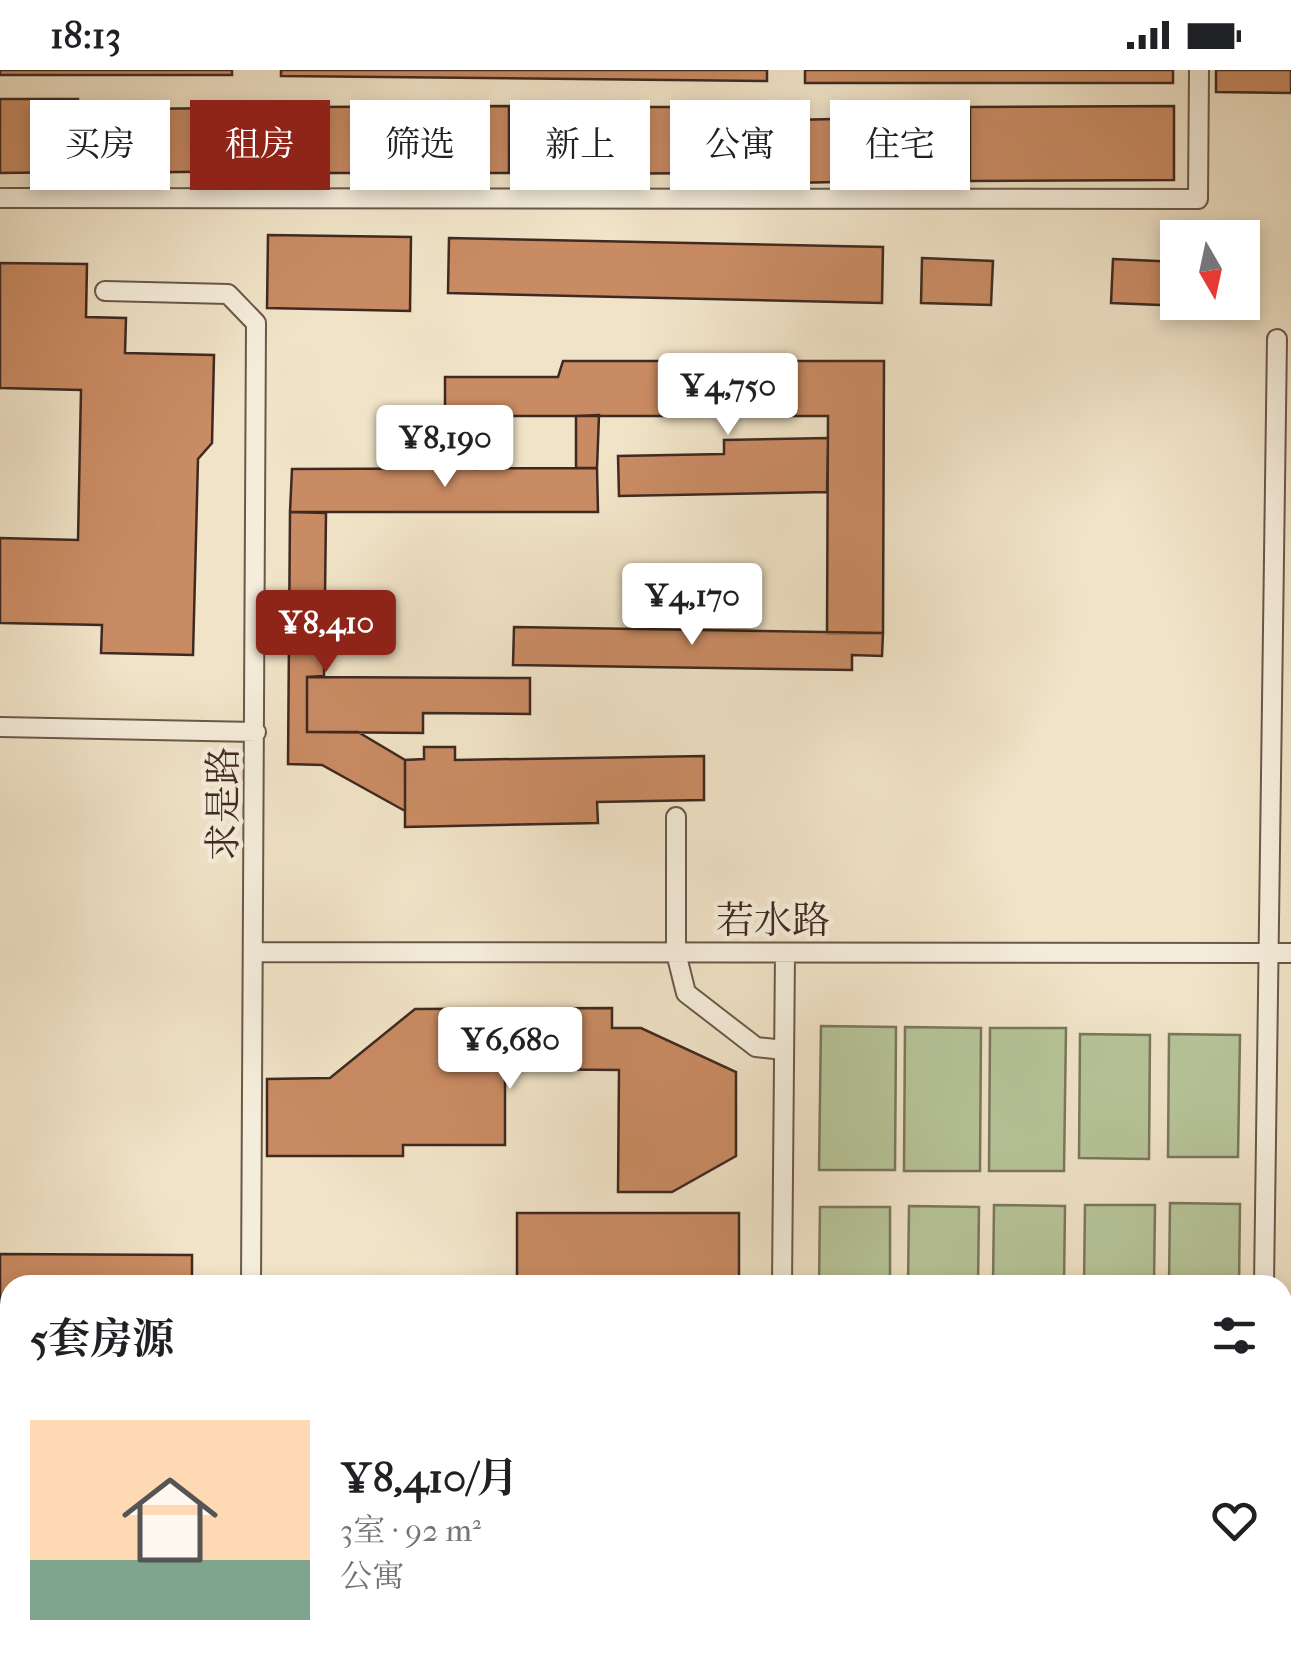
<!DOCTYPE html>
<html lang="zh">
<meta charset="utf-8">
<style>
body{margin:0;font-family:"IM FELL French Canon","Noto Serif SC",serif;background:#f6f6f6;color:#202124;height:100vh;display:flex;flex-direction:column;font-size:38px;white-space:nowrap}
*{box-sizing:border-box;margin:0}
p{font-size:32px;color:#757577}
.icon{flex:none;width:55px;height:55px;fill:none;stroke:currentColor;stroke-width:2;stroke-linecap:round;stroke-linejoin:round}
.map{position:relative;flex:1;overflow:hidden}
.drawer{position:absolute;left:0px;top:1205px;width:1292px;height:392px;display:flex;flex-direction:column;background:#fff;border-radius:30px 30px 0 0;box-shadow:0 5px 15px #0003}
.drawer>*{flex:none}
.guide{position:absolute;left:30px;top:30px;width:1232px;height:90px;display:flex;gap:20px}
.needle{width:65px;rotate:171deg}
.controls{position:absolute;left:1160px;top:150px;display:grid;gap:20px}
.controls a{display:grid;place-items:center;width:100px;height:100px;border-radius:0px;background:#fff;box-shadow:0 5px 15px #0003;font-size:50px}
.price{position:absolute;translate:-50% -85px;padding:0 22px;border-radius:10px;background:#fff;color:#222;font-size:32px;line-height:65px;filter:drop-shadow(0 2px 5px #0008)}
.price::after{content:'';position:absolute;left:50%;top:60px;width:30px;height:22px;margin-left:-15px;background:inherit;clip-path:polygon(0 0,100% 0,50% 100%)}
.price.on{background:#8f2418;color:#fff}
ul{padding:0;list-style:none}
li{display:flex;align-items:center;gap:30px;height:250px;padding:0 30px}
li span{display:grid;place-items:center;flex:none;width:280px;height:200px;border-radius:0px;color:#555}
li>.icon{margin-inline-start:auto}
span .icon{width:120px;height:120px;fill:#fffc;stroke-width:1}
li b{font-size:42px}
h2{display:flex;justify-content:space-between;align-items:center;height:120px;padding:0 30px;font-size:42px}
.pill{padding:0 35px;border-radius:0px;background:#fff;box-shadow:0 5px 15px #0003;font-size:35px;line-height:90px}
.pill.on{background:#8f2418;color:#fff}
.status{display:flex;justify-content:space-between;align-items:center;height:70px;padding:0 50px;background:#fff;direction:ltr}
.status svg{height:28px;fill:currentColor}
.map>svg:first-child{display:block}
.green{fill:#b6c498;stroke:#7a765c;stroke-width:2.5}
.water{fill:#9abeb6;stroke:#76827a;stroke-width:2.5}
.building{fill:#c98b63;stroke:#3f2920;stroke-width:2.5}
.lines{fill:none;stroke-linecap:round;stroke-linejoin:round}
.lane-casing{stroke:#6b584a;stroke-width:22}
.lane{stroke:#f5eddb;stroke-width:18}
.labels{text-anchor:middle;stroke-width:9;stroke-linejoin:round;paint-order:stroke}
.street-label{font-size:38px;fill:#3f2920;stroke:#f5eddb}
</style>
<div class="status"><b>18:13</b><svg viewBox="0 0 49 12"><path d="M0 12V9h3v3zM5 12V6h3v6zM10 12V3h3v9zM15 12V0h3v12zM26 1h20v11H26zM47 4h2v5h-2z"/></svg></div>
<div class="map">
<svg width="1291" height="1597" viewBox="0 0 1291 1597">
<rect width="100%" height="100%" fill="#f0e3c7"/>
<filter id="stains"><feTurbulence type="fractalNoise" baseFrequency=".002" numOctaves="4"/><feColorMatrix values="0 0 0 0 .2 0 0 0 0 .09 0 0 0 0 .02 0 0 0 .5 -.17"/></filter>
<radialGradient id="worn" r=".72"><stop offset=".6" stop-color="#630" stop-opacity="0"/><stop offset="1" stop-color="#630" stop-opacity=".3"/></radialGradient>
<path class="green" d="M821 956 896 957 895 1100H819Z
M905 957 981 958 980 1101H904Z
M990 958H1066L1064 1101H989Z
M1080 964 1150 965 1149 1089 1079 1088Z
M1169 964 1240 965 1238 1087H1168Z
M1170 1133 1240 1134 1239 1215H1169Z
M994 1135 1065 1136 1064 1215H993Z
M1085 1135H1155L1154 1215H1084Z
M909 1136 979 1137 978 1215H908Z
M820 1137H890V1215H819Z"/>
<path class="water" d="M853 1588H966V1597H853Z"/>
<path class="building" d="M0 0H232V5H0Z
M281 0H767V11L281 6Z
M805 0H1173V13H805Z
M1216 0H1291V23L1216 22Z
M0 29H78L79 102 0 103Z
M509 36V103H311V37Z
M1174 36V110L970 111V37Z
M538 37H735V103L537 104Z
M257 38V101L105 103V39Z
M938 47 939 110 788 113 787 50Z
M268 165 411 167 410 241 267 238Z
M449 168 883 177 882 233 448 223Z
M922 188 993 191 991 235 921 233Z
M1113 189 1178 192V232H1210V237L1111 233Z
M0 193 87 194 86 247 126 248 125 283 214 285 212 373 198 389 193 585 101 583 102 555 0 553V468L78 470 81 320 0 318Z
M563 291H884L883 563H827L828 346H476V399L445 398V307H558Z
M599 345 597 398H576V346Z
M828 368 827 422 619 426 618 386 724 384V370Z
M597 398 598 442H290L292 399Z
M290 442 326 443 324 606 307 607V662H358L405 690V741L322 695 288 694Z
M514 557 883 563 882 586 852 585V600L513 595Z
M307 607 530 608V644L423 643V663L307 662Z
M424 677H455V690L704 686V730L597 732 598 753 405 757V690L424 689Z
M612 938V958H641L736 1002V1086L672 1122H618L619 1000 505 999V1075H403V1086H267V1009L330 1008 415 939Z
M517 1143H739V1215H517Z
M0 1184 192 1185V1215H10V1249H0Z
M0 1352H10V1411H0Z
M0 1525H10V1584H0Z
M24 1588H79V1595H24Z
M96 1588H212L165 1589V1597L120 1596V1588Z
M272 1588H500V1597H271Z"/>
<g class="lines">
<g class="lane-casing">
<path id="lane" d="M0 128 1198 129 1199 0
M105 221 228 224 256 253 251 1215
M0 657 256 662
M676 747V883L686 923 756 977 784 980
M255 882 1291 883
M782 1215 785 883
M1264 1215 1277 269
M0 1290H10
M0 1455H10
M247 1597V1588
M555 1597V1588
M779 1597V1588"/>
</g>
<use href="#lane" class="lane"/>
</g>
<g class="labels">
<g class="street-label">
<text transform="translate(223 734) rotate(-90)" y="13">求是路</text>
<text x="773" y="863">若水路</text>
</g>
</g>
<rect width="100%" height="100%" filter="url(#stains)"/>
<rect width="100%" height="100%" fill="url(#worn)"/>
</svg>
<div class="controls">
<a><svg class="needle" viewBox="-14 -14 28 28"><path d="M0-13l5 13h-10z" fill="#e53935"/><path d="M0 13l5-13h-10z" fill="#757577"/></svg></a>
</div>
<b class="price" style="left:728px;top:368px">¥4,750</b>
<b class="price" style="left:445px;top:420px">¥8,190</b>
<b class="price" style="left:692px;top:578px">¥4,170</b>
<b class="price on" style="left:326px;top:605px">¥8,410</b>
<b class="price" style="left:510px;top:1022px">¥6,680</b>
<div class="guide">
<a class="pill">买房</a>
<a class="pill on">租房</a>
<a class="pill">筛选</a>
<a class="pill">新上</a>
<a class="pill">公寓</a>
<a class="pill">住宅</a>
</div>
<section class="drawer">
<h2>5套房源<svg class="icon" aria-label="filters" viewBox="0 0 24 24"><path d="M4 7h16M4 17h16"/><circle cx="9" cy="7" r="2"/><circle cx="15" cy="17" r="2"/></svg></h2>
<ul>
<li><span style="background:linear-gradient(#ffd9b3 70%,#7fa58c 0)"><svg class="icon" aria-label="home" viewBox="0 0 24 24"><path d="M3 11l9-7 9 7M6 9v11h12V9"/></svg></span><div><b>¥8,410/月</b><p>3室 · 92 m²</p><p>公寓</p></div><svg class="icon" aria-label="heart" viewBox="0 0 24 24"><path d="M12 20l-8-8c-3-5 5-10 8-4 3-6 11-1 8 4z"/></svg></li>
</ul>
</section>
</div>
